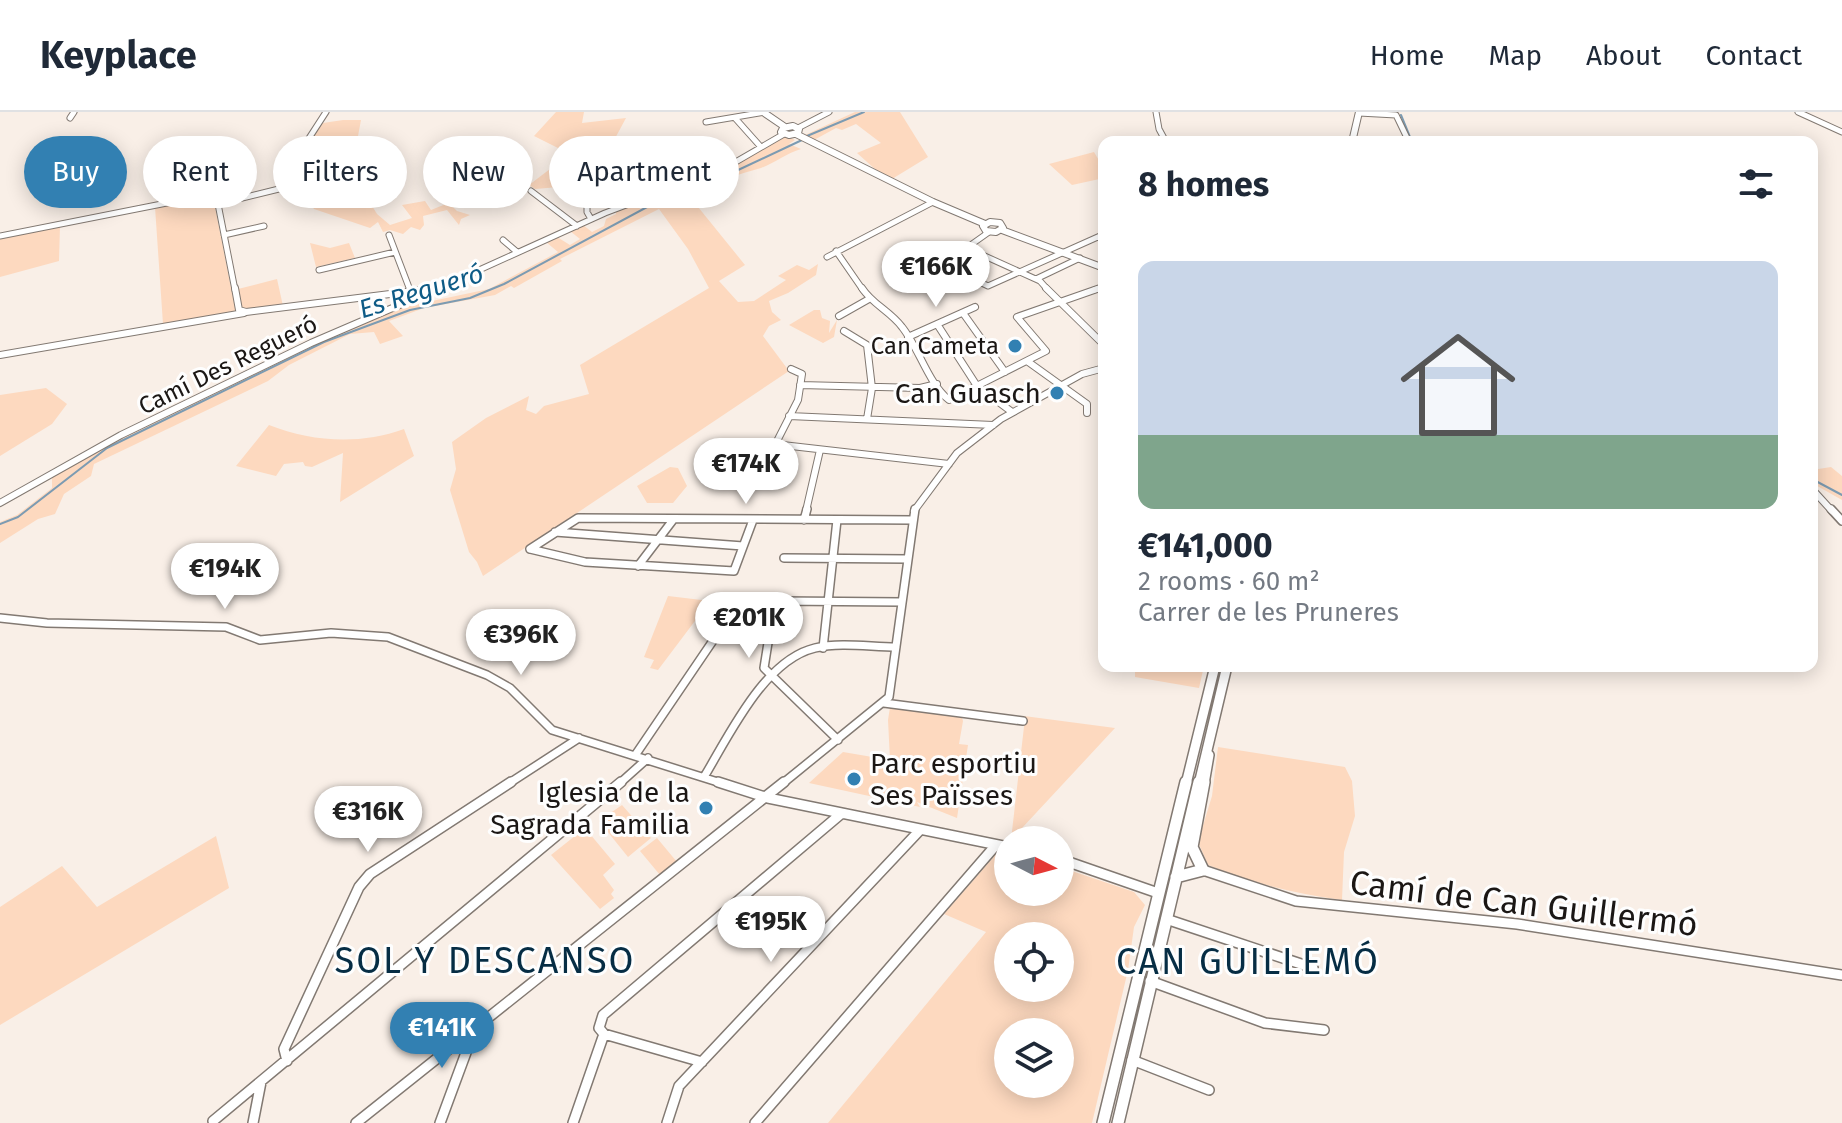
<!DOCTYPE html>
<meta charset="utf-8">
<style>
body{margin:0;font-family:"Fira Sans",sans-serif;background:#f6f6f7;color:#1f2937;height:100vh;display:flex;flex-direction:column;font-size:30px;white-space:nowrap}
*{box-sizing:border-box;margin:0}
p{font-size:26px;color:#747a83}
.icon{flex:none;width:44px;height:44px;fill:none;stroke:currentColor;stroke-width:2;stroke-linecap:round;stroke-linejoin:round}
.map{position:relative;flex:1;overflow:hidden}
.sheet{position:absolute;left:1098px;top:24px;width:720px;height:536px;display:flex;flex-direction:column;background:#fff;border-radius:16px;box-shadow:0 4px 20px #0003}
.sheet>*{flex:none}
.hud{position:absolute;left:24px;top:24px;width:760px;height:72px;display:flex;gap:16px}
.needle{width:52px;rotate:96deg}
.buttons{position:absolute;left:994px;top:714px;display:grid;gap:16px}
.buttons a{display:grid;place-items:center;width:80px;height:80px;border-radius:50%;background:#fff;box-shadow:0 4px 20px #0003;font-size:40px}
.price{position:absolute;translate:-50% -68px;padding:0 18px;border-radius:28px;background:#fff;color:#222;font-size:26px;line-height:52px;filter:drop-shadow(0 2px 4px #0008)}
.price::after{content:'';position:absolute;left:50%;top:48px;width:24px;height:18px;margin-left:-12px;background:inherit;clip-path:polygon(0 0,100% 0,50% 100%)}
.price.active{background:#3280b2;color:#fff}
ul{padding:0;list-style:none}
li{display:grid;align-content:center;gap:16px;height:424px;padding:0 40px}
li span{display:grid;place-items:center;height:248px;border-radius:16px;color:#555}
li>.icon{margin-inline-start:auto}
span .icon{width:144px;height:144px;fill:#fffc;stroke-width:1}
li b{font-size:34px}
h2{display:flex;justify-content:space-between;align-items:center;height:96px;padding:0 40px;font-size:34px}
.pill{padding:0 28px;border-radius:36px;background:#fff;box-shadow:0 4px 20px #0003;font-size:28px;line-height:72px}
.pill.active{background:#3280b2;color:#fff}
header{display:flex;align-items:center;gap:48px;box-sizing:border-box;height:112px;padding:0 40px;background:#fff;border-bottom:2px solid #e0e1e3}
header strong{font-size:38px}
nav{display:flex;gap:44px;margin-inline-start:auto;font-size:28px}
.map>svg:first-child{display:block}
.green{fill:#fdd9bf;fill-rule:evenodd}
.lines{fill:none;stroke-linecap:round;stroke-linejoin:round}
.stream{stroke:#7c9bb2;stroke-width:2}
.minor-far3-casing{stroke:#827972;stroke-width:7}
.minor-far2-casing{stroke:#827972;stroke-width:8}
.minor-far1-casing{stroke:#827972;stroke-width:10}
.minor-casing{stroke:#827972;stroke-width:12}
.major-far2-casing{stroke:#827972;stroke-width:8}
.major-far1-casing{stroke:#827972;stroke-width:12}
.major-casing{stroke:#827972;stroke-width:14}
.minor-far3{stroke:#fff;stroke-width:5}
.minor-far2{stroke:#fff;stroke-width:6}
.minor-far1{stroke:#fff;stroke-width:7}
.minor{stroke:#fff;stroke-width:9}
.major-far2{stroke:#fff;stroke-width:6}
.major-far1{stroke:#fff;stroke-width:9}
.major{stroke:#fff;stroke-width:11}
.poi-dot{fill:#3280b2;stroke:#fefefe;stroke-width:3}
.labels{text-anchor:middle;stroke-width:6;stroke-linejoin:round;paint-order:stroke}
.far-poi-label{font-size:24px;fill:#1b1715;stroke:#fefefe;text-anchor:end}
.far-street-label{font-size:24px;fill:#1b1715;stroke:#fefefe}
.far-water-label{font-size:26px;font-style:italic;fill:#0e5b86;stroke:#fefefe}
.poi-label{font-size:28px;fill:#1b1715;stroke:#fefefe;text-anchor:end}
.near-street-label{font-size:34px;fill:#1b1715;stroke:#fefefe}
.near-neighbourhood-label{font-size:36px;letter-spacing:2px;fill:#062d44;stroke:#fefefe}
</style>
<header>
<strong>Keyplace</strong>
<nav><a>Home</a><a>Map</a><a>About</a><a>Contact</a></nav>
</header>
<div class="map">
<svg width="1842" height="1011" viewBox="0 0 1842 1011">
<rect width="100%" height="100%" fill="#f9efe7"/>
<path class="green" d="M556 0H584L582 11 626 6 612 32 652 30 657 47 608 54 607 66 592 67 583 73 535 77 529 73 550 57 555 49 610 51 612 34 569 31 558 36 534 24Z
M855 0H900L928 45 892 67 876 58 857 41 881 31 856 12 842 18 836 16 814 28 805 23Z
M343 8H361L358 24 349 42 344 29 305 35 323 11Z
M789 25 795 28 789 32 801 37C787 41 775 51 761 56 739 62 717 70 695 78L699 82 690 85 745 153 719 169 738 190 754 189 786 168 778 164 797 153 809 158 818 152 816 163 788 181 769 189 772 200 781 208 769 214 763 224 789 259 483 464 477 450 469 440 450 378 456 357 452 330 486 306 529 284 526 298 536 302 544 294 589 282 580 253 709 176 688 137 659 97 560 147 562 149 514 176 511 174 495 183 424 196 389 209 403 224 380 232 374 220 350 222 289 253 268 269 94 352 91 364 64 382 55 402 38 407 0 431V410L17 403 52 376V364L111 330 263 256 425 184 432 189 489 177 558 140 546 130 557 125 570 133 580 127 570 119 583 113 592 120 604 114 606 107 616 102V99L638 92 640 97C685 75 733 50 779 27Z
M476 40 511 66 450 92 457 99 470 103 461 107 459 113 447 98 423 104 424 113 420 118 411 115 403 122 390 118 383 120 378 110 370 116 314 97 301 79 382 60 392 74 366 84 377 102 390 113 412 106 402 93 425 89 431 98 446 92 429 71 461 58 452 51Z
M1094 40 1104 57V66L1072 73 1049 52Z
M193 87 215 95 236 201 163 212 155 95Z
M60 114 59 149 0 165V125Z
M310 131 330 136 349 131 355 146 316 155Z
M277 167 283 194 243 199 238 177Z
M814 198H820L822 206 830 209 829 221 837 208 834 225 823 231 789 213Z
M46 276 67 292 52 312 0 344V283Z
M269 313C312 330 360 333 404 317L414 344 340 390 343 341 312 355 305 354 303 350 284 352 276 364 236 354Z
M736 326 758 333 749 364H720Z
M670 355 678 356 687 374 673 391H647L637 374Z
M1831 355 1842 364V388L1812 371V358Z
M668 484 710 489 658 558 650 556 654 548 644 545Z
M1135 554H1204L1199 576 1135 565Z
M891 589 960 599 963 609 959 632 968 633 957 706 917 690 920 695 809 671 843 640 890 648 888 608Z
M1024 604 1115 616 1011 728 1025 606Z
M1218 635 1345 655 1352 669 1355 704 1344 740 1342 788C1294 782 1252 771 1208 753L1198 730 1212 684Z
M622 693 651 726 628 745 599 709Z
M585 716 615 752 603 763 614 778 611 782 614 786 600 797 551 743Z
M216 724 229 776 0 913V795L62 754 97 795Z
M657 726 677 750 660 763 640 739Z
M998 740 1008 742V780H1060V755L1134 780 1145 793 1134 815 1128 858 1092 1011H828L986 820 944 802ZM1008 824H1060V876H1008ZM1008 920H1060V972H1008Z"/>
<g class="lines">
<path class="stream" d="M1401 3 1412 30
M807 24 864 0
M1812 367 1842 383
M0 412 18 405 107 336 324 230 410 198 470 186 504 172 675 80 736 59 802 28"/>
<g class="minor-far3-casing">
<path id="minor-far3" d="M1156 0 1159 17 1166 30
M1798 0 1842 20
M1359 1 1396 3 1409 30
M70 6 74 0
M735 6 760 34
M706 10 765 0
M798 16 829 0
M587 73V100L591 107
M531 79 577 114
M224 123 264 114
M389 123 410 178
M0 124 192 86 218 92
M503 128 517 140
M967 136 1040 169 1048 178
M965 137 989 120
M836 139 863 178
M827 145 933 90
M319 158 395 140
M963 162 988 174 1100 124 1104 132
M1036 167 1080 146
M235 178 218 92 283 76 302 37 326 0
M419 178 430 177
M435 178 605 101 727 55 784 22
M1094 178 1104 175"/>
</g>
<g class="minor-far2-casing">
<path id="minor-far2" d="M235 176 239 198 246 200 430 177
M862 176C872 192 890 199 902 215 919 236 928 271 949 288L1046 239 1017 205 1100 176
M1046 176 1104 233
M963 201 1005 260
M839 204 869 187
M937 212 977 274 1012 300
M844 219 867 233 872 276 867 307
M908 225 975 195
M0 243 244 201
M1027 249 1087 292V301
M800 273 920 276 937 272
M789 304 993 313
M765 331 949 352
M775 333 798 288 802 262 791 257
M1812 377 1832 399
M0 391 121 323 311 231 439 176
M806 399 820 338
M914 399 957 341 1001 307 1082 262 1104 256"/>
</g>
<g class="minor-far1-casing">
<path id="minor-far1" d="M1831 397 1842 409
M804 408 807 397
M555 420 743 434
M530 437 578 406 913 408
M530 437 585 450 734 459 753 408
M784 446 908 447
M638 454 673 408
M703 501 769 522
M0 506 47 511 226 515 260 528 331 521 388 525 487 563 510 576 552 618 724 672
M823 536 837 408
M884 591 1023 609
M838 628 764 556 774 493 779 489 902 490
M636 642 727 508
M704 665C729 624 764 548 815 536 841 530 870 535 896 535
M508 672 579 626
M619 672 648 646
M782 672 889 585 915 397"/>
</g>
<g class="minor-casing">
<path id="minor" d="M718 670 768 686 1008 735
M1060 747 1158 781
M1203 758 1296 789 1517 812 1842 863
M1166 807 1313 856
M1150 869 1265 911 1324 918
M604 922 702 950
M1132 948 1209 978
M287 949 284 937 359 775 370 762 511 670
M213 1009 621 670
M253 1011 261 970
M356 1011 784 670
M440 1011 474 919
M573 1011 604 922 599 916 603 903 842 701
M667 1011 679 974 920 718
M755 1011 996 733"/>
</g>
<g class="major-far2-casing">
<path id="major-far2" d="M763 0 785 15
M793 14 799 17 798 21 789 23 781 20 783 16Z
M796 22 933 90 985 112
M1352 30 1359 0
M990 110 1000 111 1003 116 996 120 986 119 983 114Z
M1002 118 1104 156"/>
</g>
<g class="major-far1-casing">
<path id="major-far1" d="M1186 672 1215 554
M1199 672 1227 554
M1204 672 1209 643"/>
</g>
<g class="major-casing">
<path id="major" d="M1203 758 1192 735 1204 670
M1176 765 1203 758
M1103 1011 1186 670
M1118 1011 1199 670"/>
</g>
<use href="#minor-far3" class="minor-far3"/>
<use href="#minor-far2" class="minor-far2"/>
<use href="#minor-far1" class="minor-far1"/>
<use href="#minor" class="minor"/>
<use href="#major-far2" class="major-far2"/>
<use href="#major-far1" class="major-far1"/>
<use href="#major" class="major"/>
</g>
<g class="poi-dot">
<circle cx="1015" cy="234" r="8"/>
<circle cx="1057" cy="281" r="8"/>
<circle cx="854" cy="667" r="8"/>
<circle cx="706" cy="696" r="8"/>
</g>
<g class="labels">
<g class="far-poi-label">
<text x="999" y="242">Can Cameta</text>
</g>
<g class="far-street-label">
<text transform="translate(228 253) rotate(-26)" y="8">Camí Des Regueró</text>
</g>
<g class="far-water-label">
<text transform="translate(421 179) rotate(-17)" y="9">Es Regueró</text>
</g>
<g class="poi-label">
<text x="1041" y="291">Can Guasch</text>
<text x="870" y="661" text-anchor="start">Parc esportiu<tspan x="870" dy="32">Ses Païsses</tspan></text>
<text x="690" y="690">Iglesia de la<tspan x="690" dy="32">Sagrada Familia</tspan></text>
</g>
<g class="near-street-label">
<text transform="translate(1524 791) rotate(7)" y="12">Camí de Can Guillermó</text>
</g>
<g class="near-neighbourhood-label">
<text x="485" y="861">SOL Y DESCANSO</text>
<text x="1248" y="862">CAN GUILLEMÓ</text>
</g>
</g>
</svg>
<div class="buttons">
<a><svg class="needle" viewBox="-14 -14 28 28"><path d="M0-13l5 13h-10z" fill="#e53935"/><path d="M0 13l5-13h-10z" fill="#747a83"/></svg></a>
<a><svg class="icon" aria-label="locate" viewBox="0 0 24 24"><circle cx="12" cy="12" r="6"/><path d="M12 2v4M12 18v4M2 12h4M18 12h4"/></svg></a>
<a><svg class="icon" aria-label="layers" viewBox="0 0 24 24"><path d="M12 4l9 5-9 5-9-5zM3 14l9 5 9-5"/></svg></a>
</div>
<b class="price" style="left:936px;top:197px">€166K</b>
<b class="price" style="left:746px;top:394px">€174K</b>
<b class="price" style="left:225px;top:499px">€194K</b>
<b class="price" style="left:749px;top:548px">€201K</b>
<b class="price" style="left:521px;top:565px">€396K</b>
<b class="price" style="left:368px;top:742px">€316K</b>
<b class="price" style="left:771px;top:852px">€195K</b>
<b class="price active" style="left:442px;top:958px">€141K</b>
<div class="hud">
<a class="pill active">Buy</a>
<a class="pill">Rent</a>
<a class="pill">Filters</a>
<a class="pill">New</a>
<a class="pill">Apartment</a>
</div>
<section class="sheet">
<h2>8 homes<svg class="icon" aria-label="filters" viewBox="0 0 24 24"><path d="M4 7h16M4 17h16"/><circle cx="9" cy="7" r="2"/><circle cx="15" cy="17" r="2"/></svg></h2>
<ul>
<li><span style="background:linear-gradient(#c9d6e8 70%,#7fa58c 0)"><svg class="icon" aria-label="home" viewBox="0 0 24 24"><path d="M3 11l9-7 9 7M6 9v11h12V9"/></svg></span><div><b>€141,000</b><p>2 rooms · 60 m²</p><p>Carrer de les Pruneres</p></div></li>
</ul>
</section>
</div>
